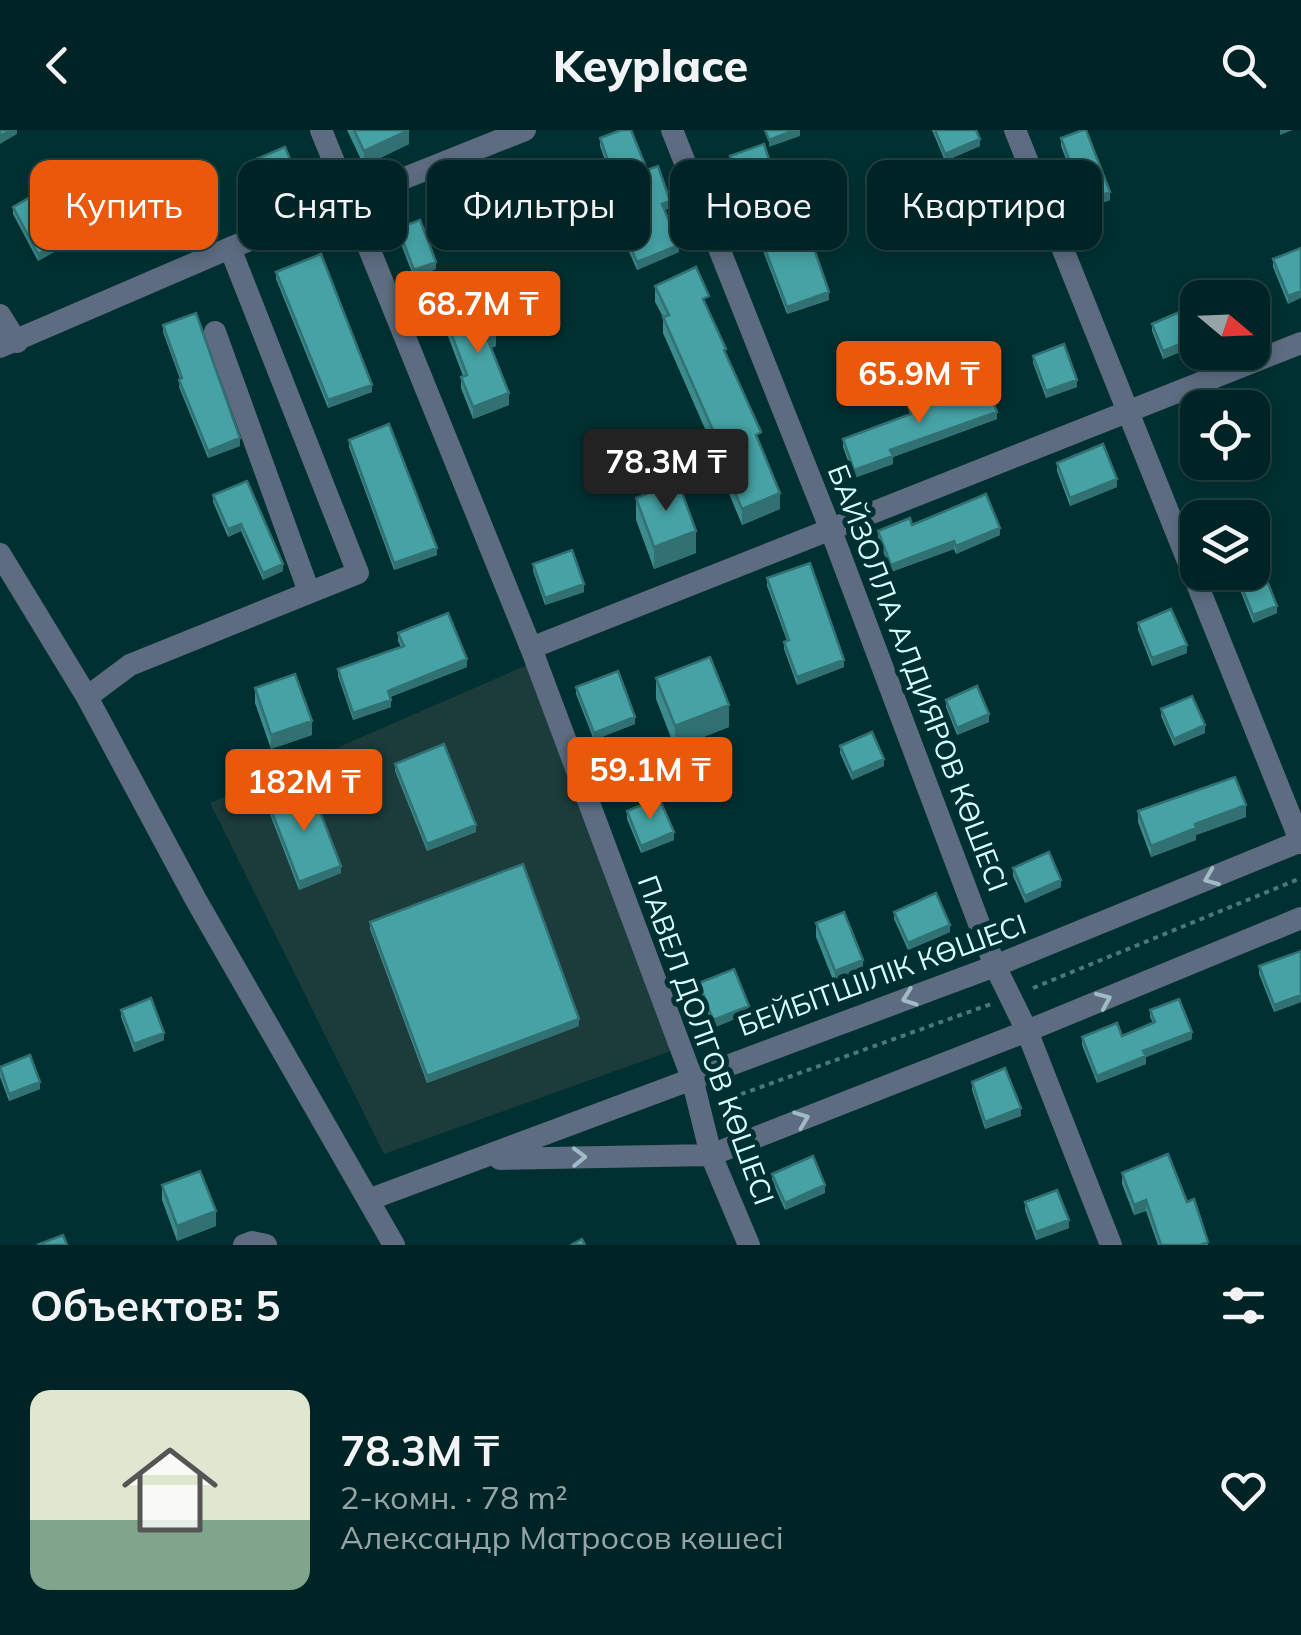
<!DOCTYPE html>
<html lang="ru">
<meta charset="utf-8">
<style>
body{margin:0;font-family:Mulish,sans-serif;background:#0a2c2d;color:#f1f3f6;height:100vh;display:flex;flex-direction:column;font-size:38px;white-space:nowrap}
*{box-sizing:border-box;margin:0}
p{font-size:32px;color:#95a4a7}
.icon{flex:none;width:55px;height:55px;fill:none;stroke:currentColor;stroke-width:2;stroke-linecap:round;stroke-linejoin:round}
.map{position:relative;height:1115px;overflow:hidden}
.details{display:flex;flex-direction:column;background:#002425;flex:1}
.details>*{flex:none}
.hud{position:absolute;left:30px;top:30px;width:1242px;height:90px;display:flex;gap:20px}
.needle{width:65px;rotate:109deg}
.buttons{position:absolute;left:1180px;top:150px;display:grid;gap:20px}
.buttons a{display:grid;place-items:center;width:90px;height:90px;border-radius:20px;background:#002425;box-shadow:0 5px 15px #0003,0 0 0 2px #224142;font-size:50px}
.price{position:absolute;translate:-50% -85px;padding:0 22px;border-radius:10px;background:#ea580c;color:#fff;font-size:32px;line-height:65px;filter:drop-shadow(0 2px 5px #0008)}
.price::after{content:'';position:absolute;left:50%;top:60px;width:30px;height:22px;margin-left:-15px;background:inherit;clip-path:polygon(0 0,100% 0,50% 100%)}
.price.active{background:#222;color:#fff}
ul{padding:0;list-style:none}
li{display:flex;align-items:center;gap:30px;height:250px;padding:0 30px}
li span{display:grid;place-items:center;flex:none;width:280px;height:200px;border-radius:20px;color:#555}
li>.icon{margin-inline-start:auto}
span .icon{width:120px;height:120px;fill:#fffc;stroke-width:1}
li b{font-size:42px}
h2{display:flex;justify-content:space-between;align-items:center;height:120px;padding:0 30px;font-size:42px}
.tag{padding:0 35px;border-radius:20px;background:#002425;box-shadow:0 5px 15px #0003,0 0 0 2px #224142;font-size:35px;line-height:90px}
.tag.active{background:#ea580c;color:#fff}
header{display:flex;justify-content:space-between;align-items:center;height:130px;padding:0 30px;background:#002425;font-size:45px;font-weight:800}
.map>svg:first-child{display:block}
.built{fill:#1c3b3b}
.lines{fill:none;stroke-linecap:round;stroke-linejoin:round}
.path{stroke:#4b7879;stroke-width:4;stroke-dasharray:5 5;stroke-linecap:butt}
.minor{stroke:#5d6c81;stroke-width:22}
.wall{fill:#3c8b8d}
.shaded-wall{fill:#317173}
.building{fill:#46a2a4;stroke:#317173;stroke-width:2.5}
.oneway{stroke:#9fbcc6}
.labels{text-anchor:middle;stroke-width:10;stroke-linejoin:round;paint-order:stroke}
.street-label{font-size:28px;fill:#d5fdfe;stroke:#003031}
</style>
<header><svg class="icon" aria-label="back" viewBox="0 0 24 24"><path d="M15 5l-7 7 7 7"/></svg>Keyplace<svg class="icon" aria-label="search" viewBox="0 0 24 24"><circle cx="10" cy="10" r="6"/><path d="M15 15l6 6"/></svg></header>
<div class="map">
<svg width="1301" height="1115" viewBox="0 0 1301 1115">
<rect width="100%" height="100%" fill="#003031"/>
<path class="built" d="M527 535 671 921 384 1024 210 673Z"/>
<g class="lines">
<path class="path" d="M1033 858 1301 748
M722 971 991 874"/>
<path class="minor" d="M321 0 531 518 692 948 711 1025 749 1115
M672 0 830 398 995 836 1027 901 1111 1115
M1015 0 1301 713
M0 185 17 212
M215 202 309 462
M0 217 230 118 525 0
M0 424 87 567 196 770 394 1115
M531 518 1301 213
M87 567 130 535 358 443 230 118
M500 1029 711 1025 1027 901 1301 788
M368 1070 995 836 1301 711
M244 1115 252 1112 266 1115"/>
</g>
<path class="wall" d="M347 0H409V14L364 36Z
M932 0H976L980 16 945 31Z
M600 8 647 40 670 78 664 80 679 122 637 140 627 117V109L632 107 600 16Z
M1061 8 1110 70 1085 79 1061 16Z
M730 26 774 45 814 112 812 113 829 170 787 184 757 105V98L758 97 730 33Z
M245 34 296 52 256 69 245 41Z
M473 57 512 98 491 107 473 64Z
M956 68 1010 93 968 109 956 76Z
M13 77 85 105 38 131 13 84Z
M398 98 436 139 414 148 398 106Z
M1301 118 1288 174 1273 137V129Z
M276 142 372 262 328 278 276 149Z
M655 156 709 181 761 318 780 379 742 395 723 349V340L663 203V187L655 172Z
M1187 166 1198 168V210L1195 211V216L1163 229 1152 201V194L1189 178Z
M446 190 496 216 491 218 509 275 473 289 461 258V247L463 246 446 201Z
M163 195 240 316 208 328 179 257 180 249 163 202Z
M1033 226 1077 257 1046 268 1033 233Z
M940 272 997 289 893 327V334L854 348 843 317V309L909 285V278Z
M349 310 437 425 394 440 349 317Z
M1057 333 1117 357 1070 376 1057 341Z
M247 351 283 441 263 450 241 401 228 407 213 372V365Z
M636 368 696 423 654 439 636 390Z
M912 395 1000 405 956 424 954 419 891 442 878 408V401Z
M533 434 584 462 545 475 533 441Z
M1233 442H1252L1277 483 1253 493Z
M767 448 844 537 797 555 784 519V512L787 511 767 456Z
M1138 493 1187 523 1152 536 1138 500Z
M398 503 467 537 390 567 391 577 353 590 338 546V539L401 517 398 511Z
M656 548 729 597 675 618 656 569Z
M576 557 635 594 594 610 576 564Z
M255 558 312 605 271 619 255 573Z
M946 570 989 592 957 605 946 577Z
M1161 579 1205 603 1174 616 1161 586Z
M840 616 884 636 852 650 840 623Z
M395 634 476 702 427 721 395 641Z
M268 672 341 743 299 760 268 679Z
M627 681 674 710 641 723 627 689Z
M1138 681 1246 687 1196 705V710L1151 727 1138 692Z
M1013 738 1061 757 1025 773 1013 746Z
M894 782 950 802 908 820 894 789Z
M370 792 579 896 427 953 370 799Z
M816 793 863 844 835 855 816 807Z
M1301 821V872L1274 882 1259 844V836Z
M699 853 749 883 713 898 699 861Z
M121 880 164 910 134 922 121 887Z
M1150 880 1192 909 1146 927V934L1097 953 1082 915V907L1122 906 1153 893 1150 887Z
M0 937 40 959 9 971 0 947Z
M972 952 1021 986 985 999 972 960Z
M1122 1043 1187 1072 1208 1115H1158L1146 1081 1134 1085 1122 1054Z
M772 1044 825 1063 785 1080 772 1051Z
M162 1055 216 1096 177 1111 162 1070Z
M1025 1072 1069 1098 1036 1110 1025 1080Z"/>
<path class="shaded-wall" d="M11 0H17V4L0 14V6Z
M409 0V14L364 36V21Z
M795 0H800V6L769 17V10Z
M1280 0H1293L1280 5Z
M980 9V16L945 31V24Z
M296 44V52L256 69V61Z
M1110 62V70L1085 79V72Z
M670 71V78L662 81V74Z
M1010 85V93L968 109V101Z
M512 90V98L491 107V99Z
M85 98V105L38 131V124Z
M679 115V122L637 140V132Z
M436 132V139L414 148V140Z
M1301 161V168L1288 174V166Z
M829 162V170L787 184V177Z
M1198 202V210L1195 211V216L1163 229V221Z
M496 205V216L487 219V208Z
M1077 250V257L1046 268V261Z
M372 255V262L328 278V270Z
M509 263V275L473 289V277Z
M997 282V289L893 327V334L854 348V340L890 320Z
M240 308V316L208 328V321Z
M1117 349V357L1070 376V368Z
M780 363V379L742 395V379Z
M241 394V401L228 407V399Z
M1000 398V405L956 424V416Z
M696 401V423L654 439V417Z
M954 411V419L891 442V435Z
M437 418V425L394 440V433Z
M283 434V441L263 450V443Z
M584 454V462L545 475V468Z
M1277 476V483L1253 493V485Z
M1187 515V523L1152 536V528Z
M467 529V537L388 568V561Z
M844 530V537L797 555V547Z
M391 570V577L353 590V583Z
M729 575V597L675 618V596Z
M989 584V592L957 605V598Z
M635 587V594L594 610V603Z
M312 591V605L271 619V605Z
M1205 595V603L1174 616V609Z
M884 629V636L852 650V643Z
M1246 675V687L1196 705V710L1151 727V716L1195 694Z
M476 695V702L427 721V714Z
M674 702V710L641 723V716Z
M341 736V743L299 760V752Z
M1061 750V757L1025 773V766Z
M950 795V802L908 820V813Z
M863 830V844L835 855V841Z
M1301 865V872L1274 882V875Z
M749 876V883L713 898V890Z
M579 889V896L427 953V946Z
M1192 902V909L1146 927V934L1097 953V946L1143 921Z
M164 903V910L134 922V914Z
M40 952V959L9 971V964Z
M1021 978V986L985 999V992Z
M825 1055V1063L785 1080V1073Z
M1146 1070V1081L1134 1085V1075Z
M216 1081V1096L177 1111V1096Z
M1069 1090V1098L1036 1110V1102Z"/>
<path class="building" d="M0 0H11L0 6Z
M354 0H409L364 21Z
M621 0H631L647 40 658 36 670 71 662 74 679 115 637 132 627 109 635 106 600 8Z
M765 0H795L769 10Z
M935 0H976L980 9 945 24Z
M1083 0H1086L1110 62 1085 72 1061 8Z
M764 14 774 45 787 40 814 105 810 107 829 162 787 177 757 98 761 96 730 26Z
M285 17 296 44 256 61 245 34Z
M495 48 512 90 491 99 473 57Z
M59 51 85 98 38 124 13 77Z
M998 52 1010 85 968 101 956 68Z
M420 90 436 132 414 140 398 98Z
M1301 118V161L1288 166 1273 129Z
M321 124 372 255 328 270 276 142Z
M696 137 709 166 703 169 726 219 724 220 761 302 756 305 780 363 742 379 723 334 727 332 663 187 669 185 655 156Z
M1219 155 1223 168H1198V202L1193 204 1195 208 1163 221 1152 194 1191 177 1187 166Z
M485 175 496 205 487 208 509 263 473 277 461 247 467 245 446 190Z
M196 183 240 308 208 321 179 250 182 248 163 195Z
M1064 214 1077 250 1046 261 1033 226Z
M986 254 997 282 890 320 893 326 854 340 843 309 911 284 909 278 938 267 940 272Z
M1221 267 1226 278H1198V290L1193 279Z
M389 294 437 418 394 433 349 310Z
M1103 314 1117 349 1070 368 1057 333Z
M247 351 283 434 263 443 241 394 228 399 213 365Z
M678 352 696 401 654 417 636 368Z
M986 364 1000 398 956 416 954 411 891 435 878 401 910 388 912 395Z
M1252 413 1277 476 1253 485 1236 442H1252Z
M572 420 584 454 545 468 533 434Z
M810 433 844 530 797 547 784 512 789 510 767 448Z
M1171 479 1187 515 1152 528 1138 493Z
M448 483 467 529 388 561 391 570 353 583 338 539 404 516 398 503Z
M710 527 729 575 675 596 656 548Z
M618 541 635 587 594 603 576 557Z
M295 544 312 591 271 605 255 558Z
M977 556 989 584 957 598 946 570Z
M1192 566 1205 595 1174 609 1161 579Z
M872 602 884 629 852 643 840 616Z
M444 614 476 695 427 714 395 634Z
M1235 647 1246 675 1195 694 1196 698 1151 716 1138 681Z
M310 656 341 736 299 752 268 672Z
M659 668 674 702 641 716 627 681Z
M1049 722 1061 750 1025 766 1013 738Z
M523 734 579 889 427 946 370 792Z
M936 763 950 795 908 813 894 782Z
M844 782 863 830 835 841 816 793Z
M1301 821V865L1274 875 1259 836Z
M734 839 749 876 713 890 699 853Z
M151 868 164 903 134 914 121 880Z
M1179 869 1192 902 1143 921 1146 926 1097 946 1082 907 1117 893 1122 906 1155 892 1150 880Z
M30 925 40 952 9 964 0 937Z
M1005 938 1021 978 985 992 972 952Z
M1168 1024 1187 1072 1194 1069 1208 1112 1201 1115H1161L1146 1070 1134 1075 1122 1043Z
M813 1026 825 1055 785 1073 772 1044Z
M200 1041 216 1081 177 1096 162 1055Z
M1057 1060 1069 1090 1036 1102 1025 1072Z
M63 1105 67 1115H37Z
M582 1109 585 1115H571Z"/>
<defs><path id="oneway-chevron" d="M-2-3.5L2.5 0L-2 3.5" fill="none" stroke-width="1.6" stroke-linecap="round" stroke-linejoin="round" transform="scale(2.5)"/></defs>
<g class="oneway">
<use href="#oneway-chevron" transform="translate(1211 748) rotate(158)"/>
<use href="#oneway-chevron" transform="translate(909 868) rotate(160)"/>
<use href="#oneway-chevron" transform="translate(1104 870) rotate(-23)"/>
<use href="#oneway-chevron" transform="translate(802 989) rotate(-21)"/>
<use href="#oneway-chevron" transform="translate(579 1027) rotate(-1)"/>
</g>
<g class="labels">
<g class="street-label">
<text transform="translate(918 548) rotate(69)" y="10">БАЙЗОЛЛА АЛДИЯРОВ КӨШЕСІ</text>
<text transform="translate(882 845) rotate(-20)" y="10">БЕЙБІТШІЛІК КӨШЕСІ</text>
<text transform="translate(706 910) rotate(70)" y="10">ПАВЕЛ ДОЛГОВ КӨШЕСІ</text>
</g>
</g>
</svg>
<div class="buttons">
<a><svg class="needle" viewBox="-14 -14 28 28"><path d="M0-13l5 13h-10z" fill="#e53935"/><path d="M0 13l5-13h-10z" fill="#95a4a7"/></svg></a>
<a><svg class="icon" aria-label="locate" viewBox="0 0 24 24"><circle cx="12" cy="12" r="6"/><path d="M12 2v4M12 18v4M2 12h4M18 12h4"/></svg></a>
<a><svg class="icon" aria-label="layers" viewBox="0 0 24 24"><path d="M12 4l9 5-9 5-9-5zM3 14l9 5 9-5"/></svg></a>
</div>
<b class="price" style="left:478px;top:226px">68.7M ₸</b>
<b class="price" style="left:919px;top:296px">65.9M ₸</b>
<b class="price active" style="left:666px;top:384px">78.3M ₸</b>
<b class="price" style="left:650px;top:692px">59.1M ₸</b>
<b class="price" style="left:304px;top:704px">182M ₸</b>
<div class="hud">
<a class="tag active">Купить</a>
<a class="tag">Снять</a>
<a class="tag">Фильтры</a>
<a class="tag">Новое</a>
<a class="tag">Квартира</a>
</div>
</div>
<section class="details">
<h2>Объектов: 5<svg class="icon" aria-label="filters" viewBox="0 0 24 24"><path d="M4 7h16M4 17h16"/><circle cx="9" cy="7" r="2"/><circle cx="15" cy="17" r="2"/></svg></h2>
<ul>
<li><span style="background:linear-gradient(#dfe7d0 65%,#7fa58c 0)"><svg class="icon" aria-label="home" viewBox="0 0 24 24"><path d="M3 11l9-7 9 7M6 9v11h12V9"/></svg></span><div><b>78.3M ₸</b><p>2-комн. · 78 m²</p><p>Александр Матросов көшесі</p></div><svg class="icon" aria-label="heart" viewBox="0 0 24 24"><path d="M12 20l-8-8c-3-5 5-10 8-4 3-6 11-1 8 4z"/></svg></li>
</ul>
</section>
